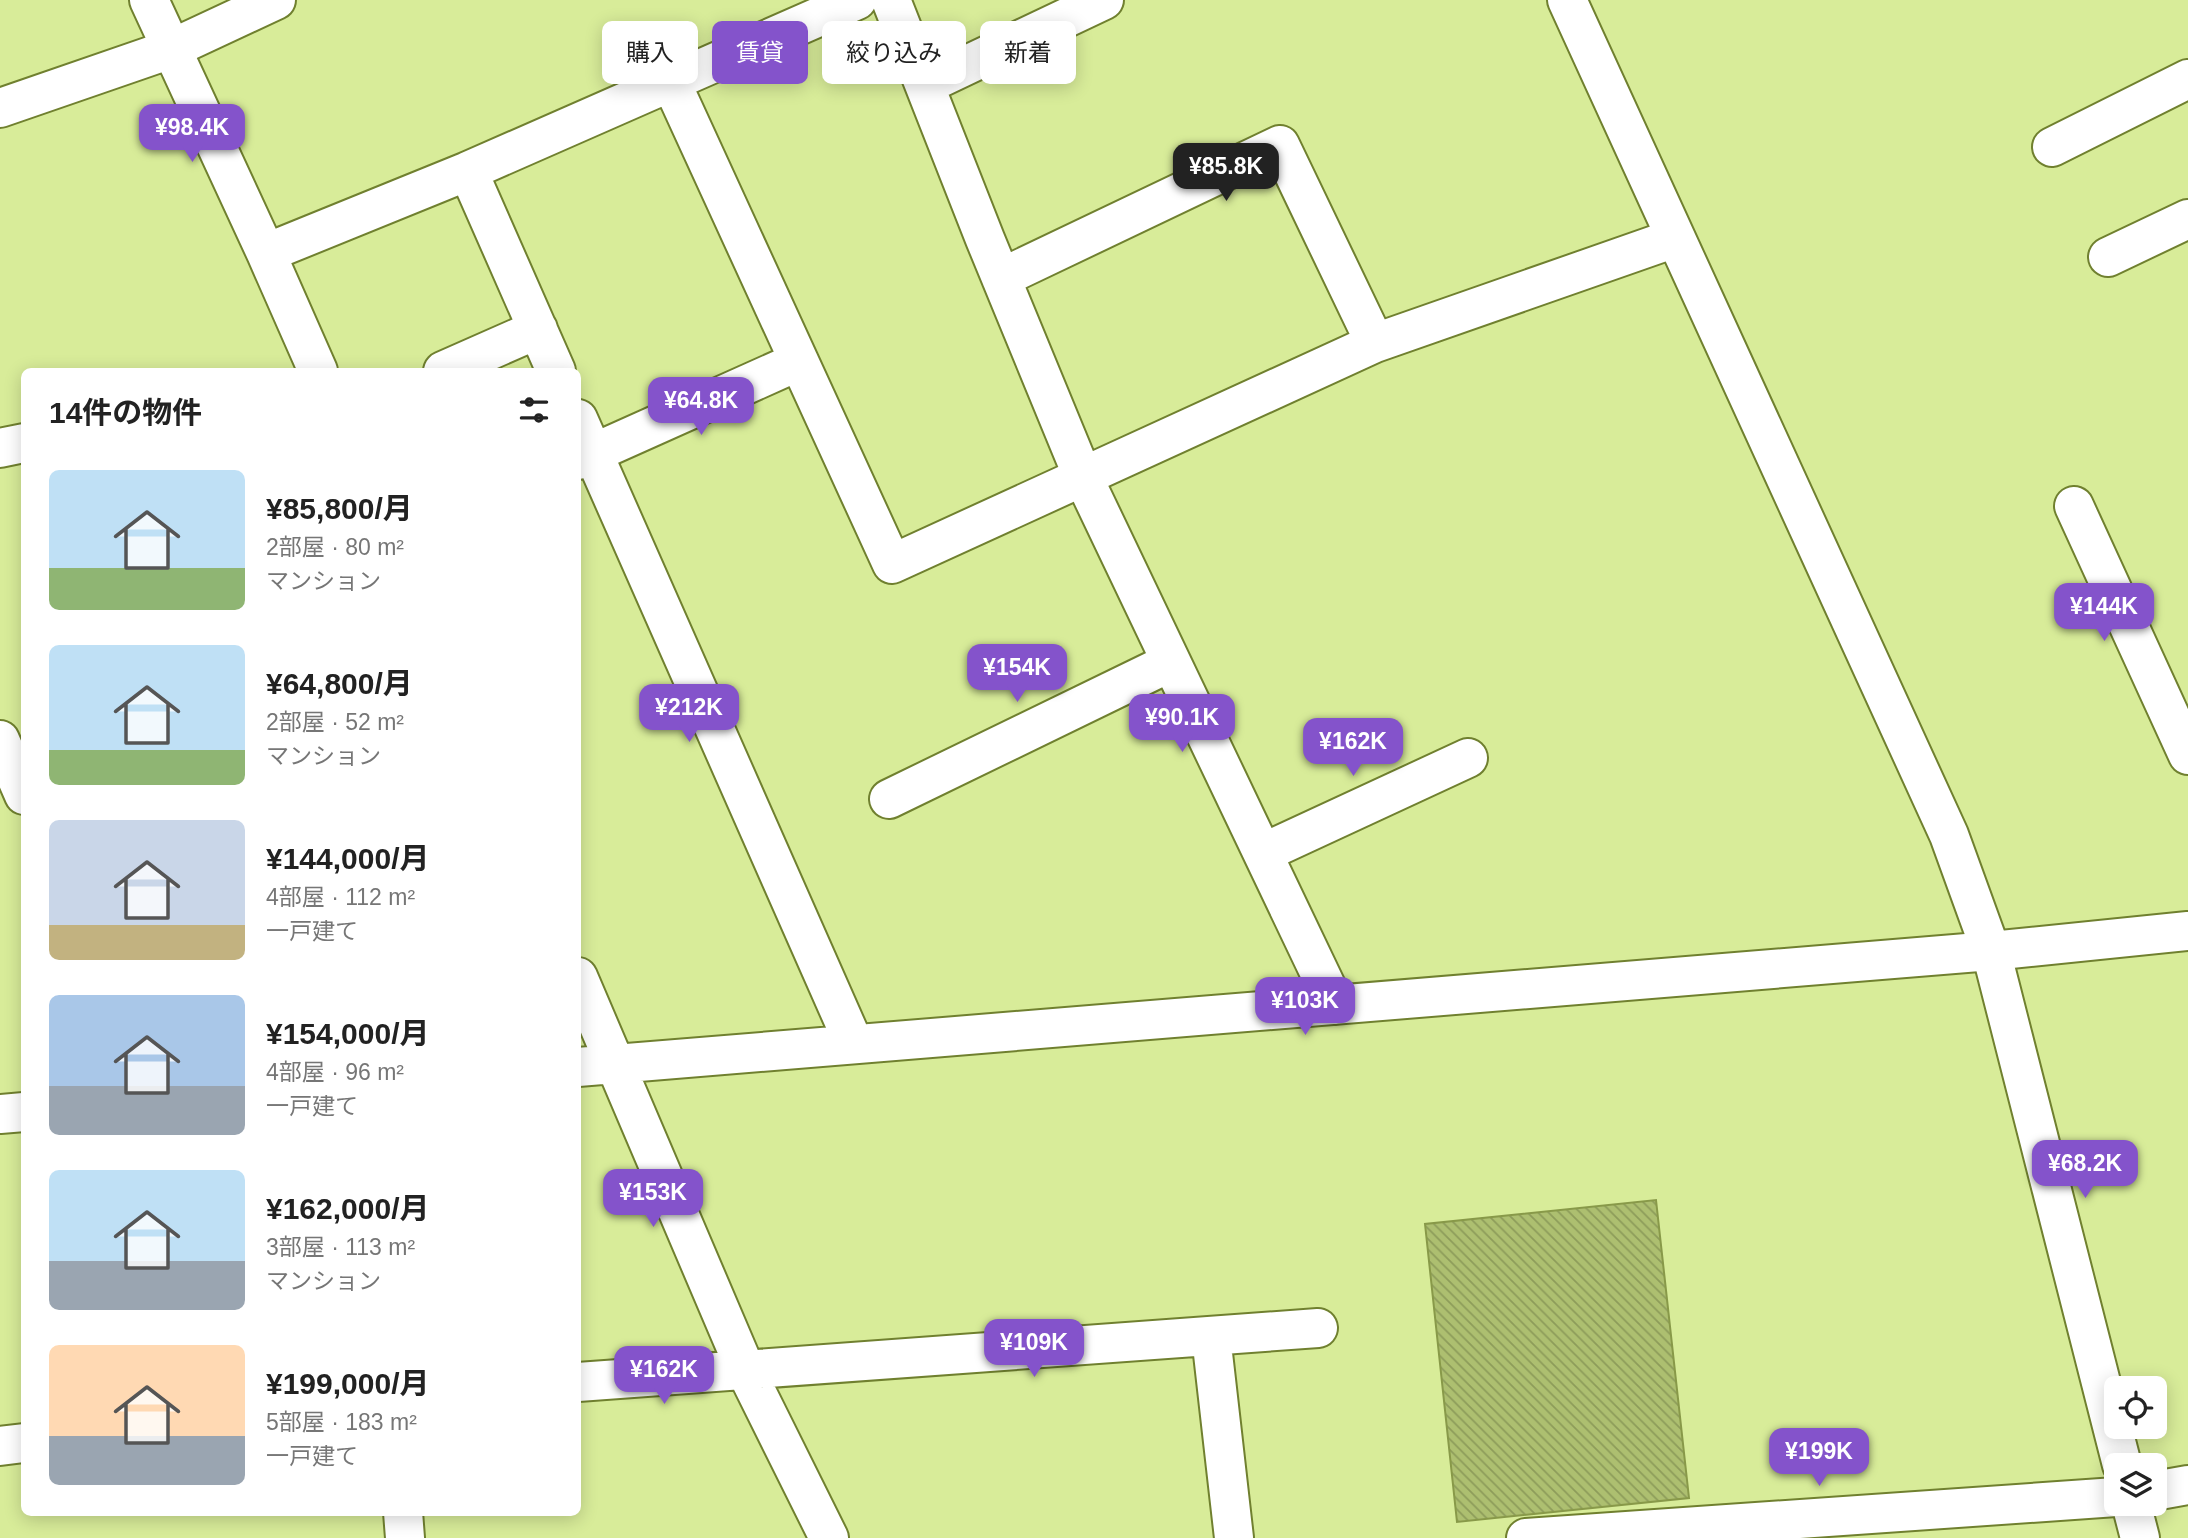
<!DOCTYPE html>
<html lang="ja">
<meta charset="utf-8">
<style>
body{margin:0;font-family:Helvetica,"Noto Sans JP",sans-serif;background:#f6f6f6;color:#222;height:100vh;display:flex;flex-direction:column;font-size:26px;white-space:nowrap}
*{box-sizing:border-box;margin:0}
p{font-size:23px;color:#767676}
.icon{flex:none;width:38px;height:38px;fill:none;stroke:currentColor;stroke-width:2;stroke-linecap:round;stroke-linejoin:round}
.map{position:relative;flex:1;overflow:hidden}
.details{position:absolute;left:21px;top:368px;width:560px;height:1148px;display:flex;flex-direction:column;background:#fff;border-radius:10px;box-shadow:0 4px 18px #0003}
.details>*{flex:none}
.hud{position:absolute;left:602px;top:21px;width:665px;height:63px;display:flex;gap:14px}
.fabs{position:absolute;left:2104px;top:1376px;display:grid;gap:14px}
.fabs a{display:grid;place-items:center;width:63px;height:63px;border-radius:10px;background:#fff;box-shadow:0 4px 18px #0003;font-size:35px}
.price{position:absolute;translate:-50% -60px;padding:0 16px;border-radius:14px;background:#8453cb;color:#fff;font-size:23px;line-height:46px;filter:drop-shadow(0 2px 4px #0008)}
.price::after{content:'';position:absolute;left:50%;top:42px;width:21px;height:16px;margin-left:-10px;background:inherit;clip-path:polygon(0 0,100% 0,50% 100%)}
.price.on{background:#222;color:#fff}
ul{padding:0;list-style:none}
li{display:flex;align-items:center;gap:21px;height:175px;padding:0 28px}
li span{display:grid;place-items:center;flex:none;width:196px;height:140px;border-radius:10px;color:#555}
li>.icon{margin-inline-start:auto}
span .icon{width:84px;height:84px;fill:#fffc;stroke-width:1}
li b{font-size:30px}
h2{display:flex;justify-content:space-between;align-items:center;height:84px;padding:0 28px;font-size:30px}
.chip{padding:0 24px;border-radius:10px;background:#fff;box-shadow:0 4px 18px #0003;font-size:24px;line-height:63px}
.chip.on{background:#8453cb;color:#fff}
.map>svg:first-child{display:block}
.building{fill:url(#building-back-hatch);stroke:#889949;stroke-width:2}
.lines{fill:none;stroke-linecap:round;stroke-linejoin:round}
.street-casing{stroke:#70802f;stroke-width:42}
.secondary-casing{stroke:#70802f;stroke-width:42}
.street{stroke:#fff;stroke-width:38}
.secondary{stroke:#fff;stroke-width:38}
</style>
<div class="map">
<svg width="2188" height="1538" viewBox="0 0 2188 1538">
<defs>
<pattern id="building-back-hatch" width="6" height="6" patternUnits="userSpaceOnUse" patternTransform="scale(1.75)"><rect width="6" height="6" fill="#adbf70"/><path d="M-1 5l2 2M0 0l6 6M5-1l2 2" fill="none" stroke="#8d9c5a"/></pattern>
</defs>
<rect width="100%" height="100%" fill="#d8ec99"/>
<path class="building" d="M1656 1200 1689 1498 1457 1522 1425 1224Z"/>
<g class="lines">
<g class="street-casing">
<path id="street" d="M149 0 266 253 318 371
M891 0 985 239 1083 477 1335 1005
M671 82 892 564 1375 343 1675 238
M925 85 1104 0
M0 108 171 49 276 0
M2052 147 2188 79
M468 171 556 371
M266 253 468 171 857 0
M2108 257 2188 219
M1001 278 1280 145 1375 343
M443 371 538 329
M578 419 854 1044
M0 448 24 443
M578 460 799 361
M2074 506 2188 755
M0 740 24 795
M889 799 1171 662
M1263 853 1468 758
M578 977 746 1371 829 1538
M578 1067 1991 951 2188 931
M0 1114 24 1112
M1211 1336 1234 1538
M578 1382 1318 1328
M0 1446 24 1443
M2154 1491 2188 1485
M403 1512 405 1538
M1526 1538 2116 1497"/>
</g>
<g class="secondary-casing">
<path id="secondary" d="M1567 0 1949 835 1991 951 2122 1465
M2131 1503 2140 1538"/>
</g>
<use href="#street" class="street"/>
<use href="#secondary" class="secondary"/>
</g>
</svg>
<div class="fabs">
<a><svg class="icon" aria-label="locate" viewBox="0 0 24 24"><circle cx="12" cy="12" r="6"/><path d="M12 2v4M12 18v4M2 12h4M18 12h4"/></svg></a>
<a><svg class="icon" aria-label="layers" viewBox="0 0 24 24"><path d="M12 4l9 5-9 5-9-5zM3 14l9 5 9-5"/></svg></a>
</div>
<b class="price" style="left:192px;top:164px">¥98.4K</b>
<b class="price on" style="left:1226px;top:203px">¥85.8K</b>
<b class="price" style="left:701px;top:437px">¥64.8K</b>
<b class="price" style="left:2104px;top:643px">¥144K</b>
<b class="price" style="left:1017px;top:704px">¥154K</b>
<b class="price" style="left:689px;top:744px">¥212K</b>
<b class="price" style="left:1182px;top:754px">¥90.1K</b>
<b class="price" style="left:1353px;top:778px">¥162K</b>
<b class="price" style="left:1305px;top:1037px">¥103K</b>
<b class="price" style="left:2085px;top:1200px">¥68.2K</b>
<b class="price" style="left:653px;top:1229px">¥153K</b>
<b class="price" style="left:1034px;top:1379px">¥109K</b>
<b class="price" style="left:664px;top:1406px">¥162K</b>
<b class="price" style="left:1819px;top:1488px">¥199K</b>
<div class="hud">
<a class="chip">購入</a>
<a class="chip on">賃貸</a>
<a class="chip">絞り込み</a>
<a class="chip">新着</a>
</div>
<section class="details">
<h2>14件の物件<svg class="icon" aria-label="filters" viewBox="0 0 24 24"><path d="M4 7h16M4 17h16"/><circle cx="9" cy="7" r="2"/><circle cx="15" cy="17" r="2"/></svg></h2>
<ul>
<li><span style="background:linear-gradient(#bfe0f5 70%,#8fb573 0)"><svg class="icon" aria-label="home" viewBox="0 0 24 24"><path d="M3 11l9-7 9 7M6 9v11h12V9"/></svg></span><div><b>¥85,800/月</b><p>2部屋 · 80 m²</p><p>マンション</p></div></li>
<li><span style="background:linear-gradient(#bfe0f5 75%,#8fb573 0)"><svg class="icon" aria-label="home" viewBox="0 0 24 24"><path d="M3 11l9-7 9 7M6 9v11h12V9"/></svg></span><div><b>¥64,800/月</b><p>2部屋 · 52 m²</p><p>マンション</p></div></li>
<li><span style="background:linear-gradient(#c9d6e8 75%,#c2b280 0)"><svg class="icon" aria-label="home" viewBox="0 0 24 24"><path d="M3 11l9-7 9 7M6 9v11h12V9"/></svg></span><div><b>¥144,000/月</b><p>4部屋 · 112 m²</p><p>一戸建て</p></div></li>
<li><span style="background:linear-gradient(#a9c7e8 65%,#9aa5b1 0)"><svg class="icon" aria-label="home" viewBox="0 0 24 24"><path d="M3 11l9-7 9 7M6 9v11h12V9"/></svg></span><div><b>¥154,000/月</b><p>4部屋 · 96 m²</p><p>一戸建て</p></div></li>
<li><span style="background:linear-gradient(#bfe0f5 65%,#9aa5b1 0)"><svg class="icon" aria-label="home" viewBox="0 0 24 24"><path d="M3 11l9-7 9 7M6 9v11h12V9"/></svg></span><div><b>¥162,000/月</b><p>3部屋 · 113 m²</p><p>マンション</p></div></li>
<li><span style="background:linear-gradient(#ffd9b3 65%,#9aa5b1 0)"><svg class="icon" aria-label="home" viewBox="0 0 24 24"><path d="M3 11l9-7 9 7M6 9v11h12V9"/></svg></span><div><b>¥199,000/月</b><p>5部屋 · 183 m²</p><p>一戸建て</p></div></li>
</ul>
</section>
</div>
